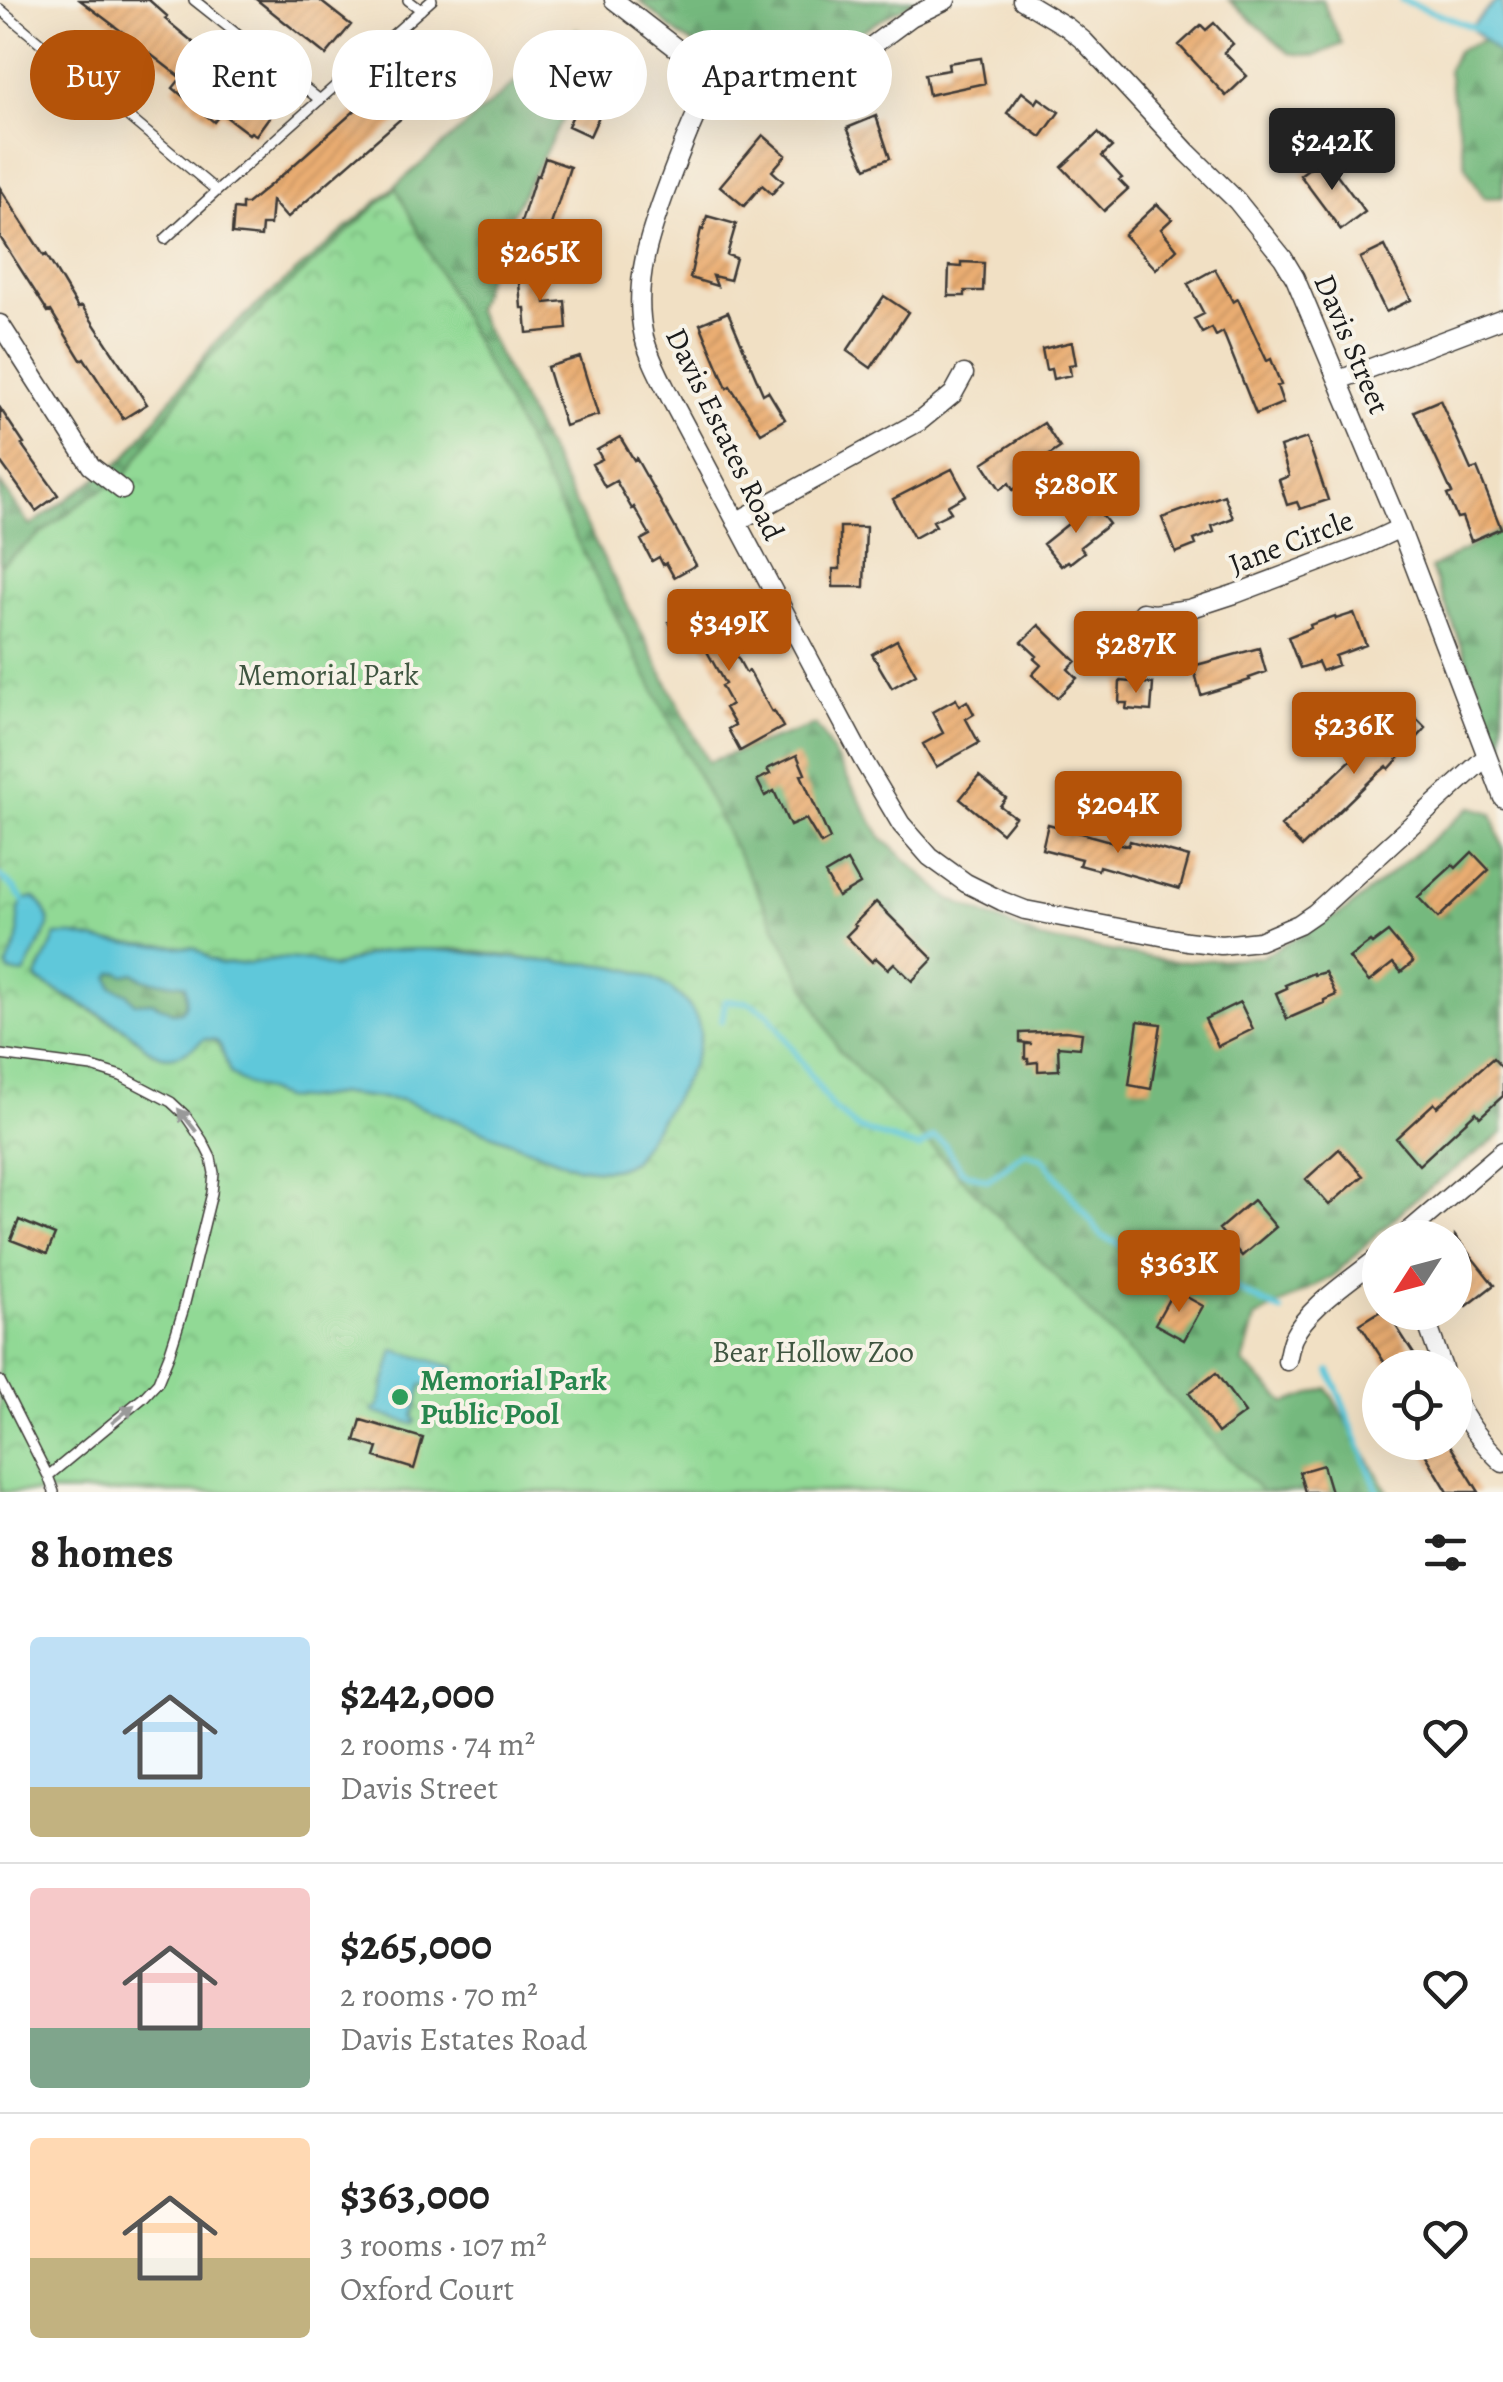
<!DOCTYPE html>
<meta charset="utf-8">
<style>
body{margin:0;font-family:Alegreya,serif;background:#f2f2f2;color:#222;height:100vh;display:flex;flex-direction:column;font-size:38px;white-space:nowrap}
*{box-sizing:border-box;margin:0}
p{font-size:32px;color:#767676}
.icon{flex:none;width:55px;height:55px;fill:none;stroke:currentColor;stroke-width:2;stroke-linecap:round;stroke-linejoin:round}
.map{position:relative;height:1492px;overflow:hidden}
.details{display:flex;flex-direction:column;background:#fff;flex:1}
.details>*{flex:none}
.banner{position:absolute;left:30px;top:30px;width:1000px;height:90px;display:flex;gap:20px}
.needle{width:65px;rotate:234deg}
.tools{position:absolute;left:1362px;top:1220px;display:grid;gap:20px}
.tools a{display:grid;place-items:center;width:110px;height:110px;border-radius:50%;background:#fff;box-shadow:0 10px 40px #0002;font-size:50px}
.price{position:absolute;translate:-50% -85px;padding:0 22px;border-radius:10px;background:#b45309;color:#fff;font-size:32px;line-height:65px;filter:drop-shadow(0 2px 5px #0008)}
.price::after{content:'';position:absolute;left:50%;top:60px;width:30px;height:22px;margin-left:-15px;background:inherit;clip-path:polygon(0 0,100% 0,50% 100%)}
.price.current{background:#222;color:#fff}
ul{padding:0;list-style:none}
li{display:flex;align-items:center;gap:30px;height:250px;padding:0 30px}
li+li{border-top:2px solid #e0e0e0}
li span{display:grid;place-items:center;flex:none;width:280px;height:200px;border-radius:10px;color:#555}
li>.icon{margin-inline-start:auto}
span .icon{width:120px;height:120px;fill:#fffc;stroke-width:1}
li b{font-size:42px}
h2{display:flex;justify-content:space-between;align-items:center;height:120px;padding:0 30px;font-size:42px}
.pill{padding:0 35px;border-radius:45px;background:#fff;box-shadow:0 10px 40px #0002;font-size:35px;line-height:90px}
.pill.current{background:#b45309;color:#fff}
.map>svg:first-child{display:block}
.forest{fill:url(#forest-firs);stroke:#486a4d;stroke-width:2.5}
.park{fill:url(#park-crowns);stroke:#567a58;stroke-width:2.5;fill-rule:evenodd}
.water{fill:#5fc8da;stroke:#3e727b;stroke-width:2.5;fill-rule:evenodd}
.lines{fill:none;stroke-linecap:round;stroke-linejoin:round}
.stream{stroke:#5fc8da;stroke-width:6}
.building{fill:url(#building-hatch)}
.lane-casing{stroke:#3c3935;stroke-width:12}
.street-casing{stroke:#3c3935;stroke-width:21}
.lane{stroke:#fff;stroke-width:9}
.street{stroke:#fff;stroke-width:18}
.oneway{fill:#999}
.leisure-dot{fill:#2e9e5b;stroke:#f7f3e8;stroke-width:4}
.labels{text-anchor:middle;stroke-width:8;stroke-linejoin:round;paint-order:stroke}
.street-label{font-size:30px;fill:#1c1c1c;stroke:#f7f3e8}
.park-label{font-size:30px;fill:#3f5540;stroke:#f7f3e8}
.leisure-label{font-size:30px;font-weight:bold;fill:#27864d;stroke:#f7f3e8;text-anchor:start}
</style>
<div class="map">
<svg width="1503" height="1492" viewBox="0 0 1503 1492">
<defs>
<pattern id="forest-firs" width="22" height="20" patternUnits="userSpaceOnUse" patternTransform="scale(2.5)"><rect width="22" height="20" fill="#74b97e"/><path d="M5 1l3.5 6h-7zM16 11l3.5 6h-7z" fill="#649e6c"/></pattern>
<pattern id="park-crowns" width="20" height="18" patternUnits="userSpaceOnUse" patternTransform="scale(2.5)"><rect width="20" height="18" fill="#91d995"/><path d="M2 6a3 3 0 1 1 6 0M12 15a3 3 0 1 1 6 0" fill="none" stroke="#7cba80"/></pattern>
<pattern id="building-hatch" width="6" height="6" patternUnits="userSpaceOnUse" patternTransform="scale(2.5)"><rect width="6" height="6" fill="#eaad72"/><path d="M-1 1l2-2M0 6l6-6M5 7l2-2" fill="none" stroke="#c89462"/></pattern>
</defs>
<rect width="100%" height="100%" fill="#f7f3e8"/>
<filter id="ink" filterUnits="userSpaceOnUse"><feTurbulence type="fractalNoise" baseFrequency=".01" numOctaves="2"/><feDisplacementMap in="SourceGraphic" scale="20" xChannelSelector="R" yChannelSelector="G"/><feConvolveMatrix kernelMatrix="1 2 1 2 8 2 1 2 1" color-interpolation-filters="sRGB"/></filter>
<filter id="wash" filterUnits="userSpaceOnUse"><feTurbulence type="fractalNoise" baseFrequency=".0048" numOctaves="4" result="noise"/><feDisplacementMap in="SourceGraphic" scale="40" xChannelSelector="R" yChannelSelector="G"/><feGaussianBlur stdDeviation="2.25" result="paint"/><feColorMatrix in="noise" values="0 0 0 0 0 0 0 0 0 0 0 0 0 0 0 0 0 1.4 0 .05"/><feComposite in="paint" operator="in"/></filter>
<g filter="url(#wash)">
<rect width="100%" height="100%" fill="#f1e0c4"/>
<path class="forest" d="M639 0H917L890 14 805 65 740 70 680 36Z
M1229 0H1322L1342 44 1315 56 1289 53Z
M577 29 596 57 502 233 475 309 708 762 815 725 822 734 881 837 949 899 1041 939 1174 962 1261 957 1348 909 1471 807 1492 813 1503 850V1133L1411 1202 1333 1276 1255 1318 1243 1363 1286 1403 1327 1388 1388 1492H0V483L30 526 125 458 217 340Z
M1485 39 1503 58V197L1484 198 1466 167 1448 71 1457 51Z
M1503 529V751L1431 568Z"/>
<path class="park" d="M396 188 838 1049 1262 1492H0V565L89 497 123 479 206 360ZM74 935 105 942 195 948 210 959 221 964 312 960 333 968 369 954 397 950 453 949 543 961 600 965 682 1084 633 1160C615 1173 598 1170 577 1167L402 1100 341 1094 304 1099 230 1073C227 1065 224 1048 217 1042 207 1034 166 1048 152 1052L126 1030 36 980 42 963Z"/>
<path class="water" d="M1500 0H1503V58L1470 27C1482 18 1485 7 1500 0Z
M30 898H35C44 906 49 914 49 926L24 974 9 972 7 966 18 940 19 909 24 900Z
M56 935H74L105 942 195 948 210 959 221 964 252 963 280 958 312 960 333 968C355 959 375 951 399 950 449 947 495 957 544 961 577 964 612 962 643 974 667 983 697 1004 700 1032 703 1064 651 1131 633 1160 615 1173 598 1170 577 1167L402 1100 341 1094 304 1099 283 1098 240 1081 230 1073 220 1045 215 1040 205 1039C193 1048 179 1059 163 1056 148 1053 137 1037 125 1029 97 1011 65 996 36 979ZM119 972 124 975 134 973C146 985 169 980 185 985 187 995 188 1005 180 1012H172L152 1002 135 1003 128 994 112 987 109 978 112 973Z
M394 1350 455 1367 450 1384 422 1385 413 1417 416 1421 414 1424 373 1412V1409L378 1407Z"/>
<g class="lines">
<path class="stream" d="M1402 0 1475 28
M0 876 14 888 26 905
M722 1021 725 1001 748 1002 769 1014 832 1107 857 1128 919 1148 934 1137 944 1144 962 1171 988 1180 1025 1152 1043 1159 1103 1237 1137 1252 1199 1271 1281 1311
M1330 1371 1378 1492"/>
</g>
<g id="blocks">
<path class="building" d="M80 0H149L167 16 165 19 194 43 253 91 277 106 256 135 251 132 249 134 221 113 214 122 173 88 181 78 140 46 138 48 125 34Z
M257 0H319L351 25 326 55Z
M1214 23 1233 44 1224 52 1247 76 1226 96 1179 45 1201 25 1206 30Z
M981 58 985 83 929 95 925 74 949 70 948 63Z
M585 70 614 83 590 136 568 126 582 96 575 93Z
M379 89 404 116 287 218 272 201 270 225H262L261 237 232 234 234 209 242 210V204H247L287 171Z
M1022 92 1036 103 1039 98 1059 112 1041 137 1007 113Z
M876 116 890 158 866 168 847 128Z
M1098 133 1112 147 1102 156 1122 178 1119 180 1128 189 1104 211 1062 167Z
M763 135 786 155 772 171 783 181 772 194 762 185 744 206 720 186Z
M1324 157 1365 212 1341 230 1300 175Z
M545 158 570 167 549 231 521 222 536 175 539 176Z
M0 188 44 256 46 254 78 308 82 306 147 404 123 419 84 358 81 360 51 311 48 312 0 237Z
M1157 204 1172 219 1161 229 1177 249 1156 269 1124 235Z
M707 216 736 224 727 255 736 258 730 280 713 276 717 286 690 278 701 229 703 230Z
M1385 246 1411 300 1386 312 1360 258Z
M961 262 984 263 983 291H965V296H948L949 266 961 267Z
M542 268 545 303 565 301 567 329 527 333 525 308H521L518 270Z
M1215 269 1233 302 1238 299 1267 361 1271 359 1281 385 1277 386 1283 403 1256 414 1223 332 1216 336 1212 328 1202 333 1194 319 1204 314 1188 284Z
M884 296 908 312 871 368 847 351Z
M728 312 763 394 768 391 785 419 761 433 730 386 727 388 700 324Z
M1072 342 1076 364 1069 365 1071 375 1053 379 1051 369 1046 370 1042 349Z
M580 357 598 415 565 426 547 367Z
M1440 400 1471 470 1477 468 1501 528 1471 541 1462 517 1457 518 1447 495 1452 493 1414 411Z
M0 408 24 444 22 445 58 495 36 511 0 461Z
M1044 423 1060 448 1021 474 1026 481 1013 490 1009 483 1000 489 983 463Z
M620 437 634 460 636 458 696 565 674 577 666 563 663 565 659 557 652 561 641 540 650 535 634 507 632 509 616 481 605 487 592 464 602 459 597 450Z
M1307 438 1328 500 1300 509 1297 502 1287 505 1279 480 1289 476 1280 447Z
M952 469 966 495 947 506 951 512 933 521 936 526 914 538 893 499Z
M1224 495 1233 518 1212 526 1214 532 1194 540 1196 545 1176 553 1162 518Z
M1093 504 1109 524 1080 547 1084 552 1070 563 1068 561 1061 566 1043 544Z
M840 527H866L864 587H833V569H840Z
M711 597 726 622 720 625 746 673 749 671 772 712 774 711 783 727 740 751 728 729 735 725 725 708 731 704 721 686 725 684 699 637 683 646 669 622Z
M1354 613 1366 645 1335 656 1338 665 1322 671 1318 662 1300 668 1288 637 1311 628 1310 625 1335 616 1336 619Z
M1039 625 1076 661 1068 669 1077 678 1057 698 1032 675 1041 665 1034 659 1037 656 1022 642Z
M897 640 916 674 892 688 872 654Z
M1259 648 1266 672 1249 678 1250 680 1201 695 1193 666Z
M1120 681 1153 684 1151 711 1126 709 1127 703H1119Z
M956 699 959 706 967 701 974 714 966 719 979 743 936 767 923 744 943 733 932 712Z
M1406 708 1426 728 1389 769 1387 766 1373 778 1302 847 1281 826Z
M797 755 805 774 801 775 830 839 821 844 806 819 790 826 774 791 765 796 757 780 770 774 767 769Z
M979 776 1006 798 1000 806 1015 817 1002 833 960 799Z
M1048 824 1128 846 1130 841 1189 857 1180 889 1099 866 1098 870 1079 865 1081 859 1042 849Z
M1472 852 1489 870 1438 918 1418 897 1453 865 1456 868Z
M847 861 860 884 838 897 825 874Z
M876 902 933 959 912 981 894 963 888 969 876 958 872 962 846 936 856 926 854 924Z
M1388 932 1413 962 1401 972 1393 963 1369 982 1349 958 1370 942 1372 944Z
M1325 972 1336 995 1324 1000V1003L1287 1019 1276 993 1287 988 1285 985 1313 973 1314 975Z
M1240 1002 1253 1029 1218 1046 1205 1019Z
M1138 1021 1161 1024 1151 1089 1129 1085Z
M1065 1031 1082 1033 1080 1048 1058 1046 1059 1070 1038 1071V1062L1028 1063V1059H1025V1044H1032L1020 1042V1033Z
M1493 1058 1503 1069V1096L1480 1117 1476 1112 1419 1165 1396 1138 1434 1103 1437 1107Z
M1339 1149 1363 1176 1329 1205 1306 1179Z
M1253 1200 1276 1227 1242 1256 1219 1229Z
M19 1220 55 1235 47 1254 11 1240Z
M1455 1236 1494 1285 1467 1306 1455 1291Z
M1174 1290 1203 1306 1184 1340 1155 1324Z
M1379 1312H1387L1414 1354 1392 1368H1388L1360 1324Z
M1216 1373 1245 1413 1218 1433 1189 1393Z
M361 1420 423 1438 414 1469 375 1457 378 1448 355 1441Z
M1418 1442H1448L1479 1492H1448Z
M1323 1465 1331 1492H1305L1299 1472Z"/>
</g>
</g>
<g filter="url(#ink)">
<use href="#blocks" fill-opacity="0" stroke="#3c3935" stroke-width="2.5"/>
<g class="lines">
<g class="lane-casing">
<path id="lane" d="M194 0 320 100
M408 0 421 10
M0 9 217 191 432 0
M165 239 217 191
M0 1055 92 1067 121 1076 171 1102 185 1115 202 1140 211 1158 214 1173 212 1193 183 1311 169 1355 158 1382 144 1397 48 1476
M0 1381 48 1476 54 1492"/>
</g>
<g class="street-casing">
<path id="street" d="M614 0 715 78 749 86H778L818 81 842 68 911 17 946 0
M1022 0 1067 27 1084 41 1188 153 1237 201 1283 258 1295 278 1400 528 1503 798
M715 78C698 106 685 140 673 171 653 225 631 278 644 337 650 360 662 381 672 401L863 760 901 824 930 857 966 883 1002 901 1025 910 1187 941 1221 945 1259 941 1299 924 1315 913 1487 756
M0 324 91 466 122 490
M1339 380 1503 318
M736 522 920 421 953 394 964 374
M1142 612 1154 614 1189 609 1235 594 1364 545 1400 528
M1401 1238 1503 1151
M1418 1312 1428 1326 1443 1368
M1287 1361C1289 1353 1290 1345 1293 1338 1309 1305 1353 1279 1380 1256
M1455 1399C1467 1424 1483 1444 1503 1463"/>
</g>
<use href="#lane" class="lane"/>
<use href="#street" class="street"/>
</g>
<defs><path id="oneway-solid" d="M-6-.8H1V-3.2L6.5 0L1 3.2V.8H-6Z" transform="scale(2.5)"/></defs>
<g class="oneway">
<use href="#oneway-solid" transform="translate(187 1120) rotate(-129)"/>
<use href="#oneway-solid" transform="translate(123 1414) rotate(-39)"/>
</g>
</g>
<circle class="leisure-dot" cx="400" cy="1397" r="10"/>
<g class="labels">
<g class="street-label">
<text transform="translate(1352 344) rotate(67)" y="10">Davis Street</text>
<text transform="translate(725 434) rotate(64)" y="10">Davis Estates Road</text>
<text transform="translate(1291 542) rotate(-21)" y="10">Jane Circle</text>
</g>
<g class="park-label">
<text x="328" y="685">Memorial Park</text>
<text x="813" y="1362">Bear Hollow Zoo</text>
</g>
<g class="leisure-label">
<text x="420" y="1390">Memorial Park<tspan x="420" dy="34">Public Pool</tspan></text>
</g>
</g>
</svg>
<div class="tools">
<a><svg class="needle" viewBox="-14 -14 28 28"><path d="M0-13l5 13h-10z" fill="#e53935"/><path d="M0 13l5-13h-10z" fill="#767676"/></svg></a>
<a><svg class="icon" aria-label="locate" viewBox="0 0 24 24"><circle cx="12" cy="12" r="6"/><path d="M12 2v4M12 18v4M2 12h4M18 12h4"/></svg></a>
</div>
<b class="price current" style="left:1332px;top:193px">$242K</b>
<b class="price" style="left:540px;top:304px">$265K</b>
<b class="price" style="left:1076px;top:536px">$280K</b>
<b class="price" style="left:729px;top:674px">$349K</b>
<b class="price" style="left:1136px;top:696px">$287K</b>
<b class="price" style="left:1354px;top:777px">$236K</b>
<b class="price" style="left:1118px;top:856px">$204K</b>
<b class="price" style="left:1179px;top:1315px">$363K</b>
<div class="banner">
<a class="pill current">Buy</a>
<a class="pill">Rent</a>
<a class="pill">Filters</a>
<a class="pill">New</a>
<a class="pill">Apartment</a>
</div>
</div>
<section class="details">
<h2>8 homes<svg class="icon" aria-label="filters" viewBox="0 0 24 24"><path d="M4 7h16M4 17h16"/><circle cx="9" cy="7" r="2"/><circle cx="15" cy="17" r="2"/></svg></h2>
<ul>
<li><span style="background:linear-gradient(#bfe0f5 75%,#c2b280 0)"><svg class="icon" aria-label="home" viewBox="0 0 24 24"><path d="M3 11l9-7 9 7M6 9v11h12V9"/></svg></span><div><b>$242,000</b><p>2 rooms · 74 m²</p><p>Davis Street</p></div><svg class="icon" aria-label="heart" viewBox="0 0 24 24"><path d="M12 20l-8-8c-3-5 5-10 8-4 3-6 11-1 8 4z"/></svg></li>
<li><span style="background:linear-gradient(#f6c9c9 70%,#7fa58c 0)"><svg class="icon" aria-label="home" viewBox="0 0 24 24"><path d="M3 11l9-7 9 7M6 9v11h12V9"/></svg></span><div><b>$265,000</b><p>2 rooms · 70 m²</p><p>Davis Estates Road</p></div><svg class="icon" aria-label="heart" viewBox="0 0 24 24"><path d="M12 20l-8-8c-3-5 5-10 8-4 3-6 11-1 8 4z"/></svg></li>
<li><span style="background:linear-gradient(#ffd9b3 60%,#c2b280 0)"><svg class="icon" aria-label="home" viewBox="0 0 24 24"><path d="M3 11l9-7 9 7M6 9v11h12V9"/></svg></span><div><b>$363,000</b><p>3 rooms · 107 m²</p><p>Oxford Court</p></div><svg class="icon" aria-label="heart" viewBox="0 0 24 24"><path d="M12 20l-8-8c-3-5 5-10 8-4 3-6 11-1 8 4z"/></svg></li>
</ul>
</section>
